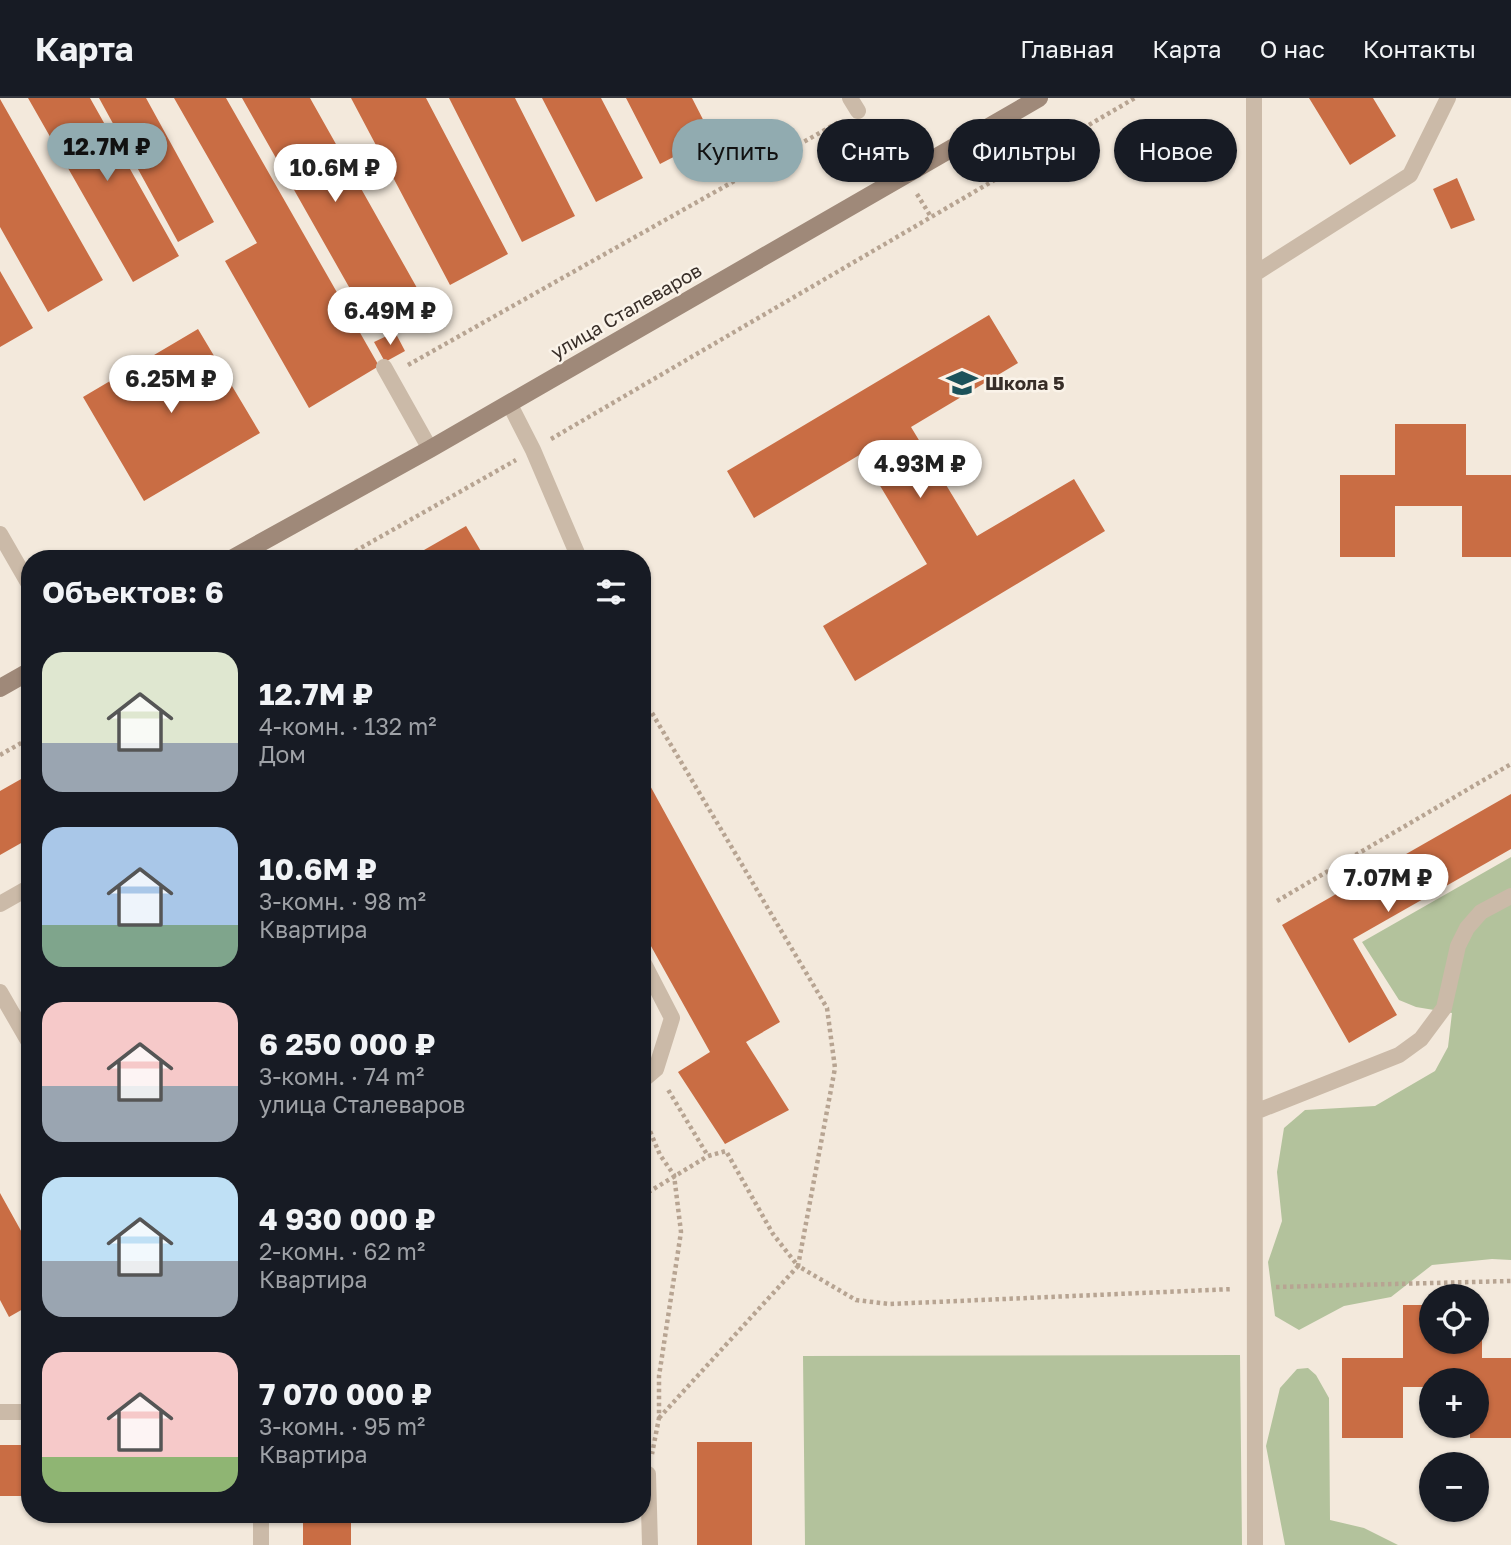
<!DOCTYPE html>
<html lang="ru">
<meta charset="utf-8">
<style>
body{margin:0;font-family:"Golos Text",sans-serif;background:#242831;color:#f1f3f6;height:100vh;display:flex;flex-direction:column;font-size:26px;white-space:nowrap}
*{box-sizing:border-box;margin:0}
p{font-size:23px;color:#9ea1a6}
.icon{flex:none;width:38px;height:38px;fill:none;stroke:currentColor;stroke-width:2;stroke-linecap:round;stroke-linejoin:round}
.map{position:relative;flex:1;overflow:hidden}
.side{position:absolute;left:21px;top:452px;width:630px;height:973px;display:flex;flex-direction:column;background:#171b24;border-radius:28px;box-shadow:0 2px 5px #0004}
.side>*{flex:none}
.hud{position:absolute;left:672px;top:21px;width:665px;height:63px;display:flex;gap:14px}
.buttons{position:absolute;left:1419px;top:1186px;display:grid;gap:14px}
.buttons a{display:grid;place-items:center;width:70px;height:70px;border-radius:50%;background:#171b24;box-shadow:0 2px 5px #0004;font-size:35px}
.price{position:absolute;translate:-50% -60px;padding:0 16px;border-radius:24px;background:#fff;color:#222;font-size:23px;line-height:46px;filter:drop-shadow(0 2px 4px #0008)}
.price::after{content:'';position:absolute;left:50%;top:42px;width:21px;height:16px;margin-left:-10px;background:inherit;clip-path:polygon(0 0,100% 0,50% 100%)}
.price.active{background:#91abb0;color:#111}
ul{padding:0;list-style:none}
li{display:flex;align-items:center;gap:21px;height:175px;padding:0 21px}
li span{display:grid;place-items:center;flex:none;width:196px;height:140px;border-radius:21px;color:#555}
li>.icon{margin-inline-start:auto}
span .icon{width:84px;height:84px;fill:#fffc;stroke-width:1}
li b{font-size:30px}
h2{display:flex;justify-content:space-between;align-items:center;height:84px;padding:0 21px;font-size:30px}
.tag{padding:0 24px;border-radius:32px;background:#171b24;box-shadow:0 2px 5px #0004;font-size:24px;line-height:63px}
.tag.active{background:#91abb0;color:#111}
header{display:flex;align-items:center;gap:42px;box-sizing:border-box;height:98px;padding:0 35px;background:#171b24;border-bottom:2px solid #363941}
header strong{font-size:33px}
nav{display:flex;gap:38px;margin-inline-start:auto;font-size:24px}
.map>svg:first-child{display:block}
.green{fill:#b3c29c}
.building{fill:#c96d44}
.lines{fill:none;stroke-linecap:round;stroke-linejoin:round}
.path{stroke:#b7a492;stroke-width:4.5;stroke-dasharray:3.5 3.5;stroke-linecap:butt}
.service{stroke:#cbbaa8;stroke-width:16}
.secondary{stroke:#9f8979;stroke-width:18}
.labels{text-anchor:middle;stroke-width:5;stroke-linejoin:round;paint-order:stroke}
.street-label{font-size:19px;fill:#382e28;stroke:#faf3e9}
.poi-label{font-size:19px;font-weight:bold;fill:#382e28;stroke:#faf3e9;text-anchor:start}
</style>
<header>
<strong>Карта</strong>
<nav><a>Главная</a><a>Карта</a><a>О нас</a><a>Контакты</a></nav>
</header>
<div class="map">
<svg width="1511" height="1447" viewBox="0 0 1511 1447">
<rect width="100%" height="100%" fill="#f3e9dc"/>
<path class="green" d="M1511 759V1162L1492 1161 1432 1167 1391 1199 1344 1208 1299 1232 1275 1218 1268 1164 1282 1123 1277 1074 1284 1030 1305 1012 1375 1008 1435 973 1448 949 1452 915 1416 909 1399 902 1362 844Z
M1240 1257 1242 1447H805L803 1258Z
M1308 1270 1316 1277 1329 1300 1330 1422 1364 1430 1398 1447H1285L1266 1348 1280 1290 1297 1271Z"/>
<path class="building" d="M28 0H90L179 158 133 184Z
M99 0H146L214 124 178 144Z
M174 0H226L379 268 309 310 225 163 257 145Z
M242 0H310L421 197 370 226Z
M351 0H426L508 156 450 187Z
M449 0H515L575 118 522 144Z
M542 0H601L643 80 596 104Z
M626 0H692L712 39 660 66Z
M1309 0H1373L1396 38 1350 67Z
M0 1 103 182 48 214 0 129Z
M1457 80 1475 122 1451 131 1433 91Z
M0 173 33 230 0 249Z
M989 217 1018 265 911 329 977 438 1074 381 1105 433 855 583 823 528 927 466 861 356 754 420 727 373Z
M198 231 260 335 144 403 83 299Z
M395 234 405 253 385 264 374 244Z
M1395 326H1466V377H1511V459H1462V408H1395V459H1340V377H1395Z
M466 428 485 460H410Z
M642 673 780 924 746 944 789 1012 725 1046 678 974 710 954 642 832Z
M30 676V740L0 757V693Z
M1511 696V751L1353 841 1397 917 1349 945 1282 827Z
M0 1095 30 1149V1207L9 1219 0 1202Z
M1403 1207H1432V1244H1477V1207H1482V1260H1511V1340H1470V1328H1477V1283H1432V1289H1403V1340H1342V1260H1403Z
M697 1344H752V1447H697Z
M0 1347H30V1398H0Z
M303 1416H351V1447H303Z"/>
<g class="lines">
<path class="path" d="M874 24 895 58
M917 96 931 119
M408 267 839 24
M551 341 1135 0
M343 460 516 362
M652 615 827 910 835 970 798 1168 773 1136 726 1053 708 1058 667 990
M0 657 30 640
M1277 803 1511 666
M642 1014 660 1057 674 1077 681 1134 659 1278V1320L652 1356
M642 1098 708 1058
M1276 1189 1511 1183
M659 1320 798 1168 856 1202 889 1206 1233 1191"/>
<path class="service" d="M850 0 858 13
M1254 0 1255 1447
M1256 175 1410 77 1448 0
M384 269 430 351
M509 305 533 352 579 460
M0 436 30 488
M642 598V600
M0 806 30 789
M642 862 672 920 656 971 642 983
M0 894 30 946
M1255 1014 1399 957 1421 941 1444 910 1458 848 1467 830 1481 814 1511 798
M0 1314H30
M648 1376 650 1447
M261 1416V1447"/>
<path class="secondary" d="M233 460 430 351 1039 0
M0 590 30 573"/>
</g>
<defs>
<g id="school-bare" transform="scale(2.415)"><path d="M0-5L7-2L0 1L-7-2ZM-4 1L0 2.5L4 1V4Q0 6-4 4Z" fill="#1c525a" stroke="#faf3e9" stroke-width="2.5" paint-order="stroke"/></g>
</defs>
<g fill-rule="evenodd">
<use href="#school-bare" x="962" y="285"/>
</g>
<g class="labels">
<g class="street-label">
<text transform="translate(626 213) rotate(-30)" y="7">улица Сталеваров</text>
</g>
<g class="poi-label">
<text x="985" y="292">Школа 5</text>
</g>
</g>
</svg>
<div class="buttons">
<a><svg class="icon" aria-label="locate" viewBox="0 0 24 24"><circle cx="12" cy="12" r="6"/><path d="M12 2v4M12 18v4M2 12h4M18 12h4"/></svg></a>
<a>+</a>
<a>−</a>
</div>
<b class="price active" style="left:107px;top:85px">12.7M ₽</b>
<b class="price" style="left:335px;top:106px">10.6M ₽</b>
<b class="price" style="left:390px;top:249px">6.49M ₽</b>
<b class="price" style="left:171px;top:317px">6.25M ₽</b>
<b class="price" style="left:920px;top:402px">4.93M ₽</b>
<b class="price" style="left:1388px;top:816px">7.07M ₽</b>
<div class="hud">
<a class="tag active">Купить</a>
<a class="tag">Снять</a>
<a class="tag">Фильтры</a>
<a class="tag">Новое</a>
</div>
<section class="side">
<h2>Объектов: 6<svg class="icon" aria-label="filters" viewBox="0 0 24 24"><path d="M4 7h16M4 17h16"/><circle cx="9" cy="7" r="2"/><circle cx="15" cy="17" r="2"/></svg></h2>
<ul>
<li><span style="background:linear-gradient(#dfe7d0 65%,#9aa5b1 0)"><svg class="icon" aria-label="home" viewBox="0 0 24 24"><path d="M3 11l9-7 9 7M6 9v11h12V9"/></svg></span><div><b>12.7M ₽</b><p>4-комн. · 132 m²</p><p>Дом</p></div></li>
<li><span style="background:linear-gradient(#a9c7e8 70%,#7fa58c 0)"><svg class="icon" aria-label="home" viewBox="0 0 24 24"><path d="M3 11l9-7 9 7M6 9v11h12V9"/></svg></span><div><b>10.6M ₽</b><p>3-комн. · 98 m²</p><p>Квартира</p></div></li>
<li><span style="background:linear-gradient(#f6c9c9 60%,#9aa5b1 0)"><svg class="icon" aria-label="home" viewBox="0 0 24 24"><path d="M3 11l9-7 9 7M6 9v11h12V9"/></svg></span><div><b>6 250 000 ₽</b><p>3-комн. · 74 m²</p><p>улица Сталеваров</p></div></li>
<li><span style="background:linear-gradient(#bfe0f5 60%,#9aa5b1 0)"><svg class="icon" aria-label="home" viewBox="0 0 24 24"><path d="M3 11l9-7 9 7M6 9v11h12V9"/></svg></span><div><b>4 930 000 ₽</b><p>2-комн. · 62 m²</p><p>Квартира</p></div></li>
<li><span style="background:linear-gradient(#f6c9c9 75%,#8fb573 0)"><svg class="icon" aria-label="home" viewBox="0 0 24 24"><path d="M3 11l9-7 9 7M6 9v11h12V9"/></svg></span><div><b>7 070 000 ₽</b><p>3-комн. · 95 m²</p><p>Квартира</p></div></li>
</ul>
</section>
</div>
